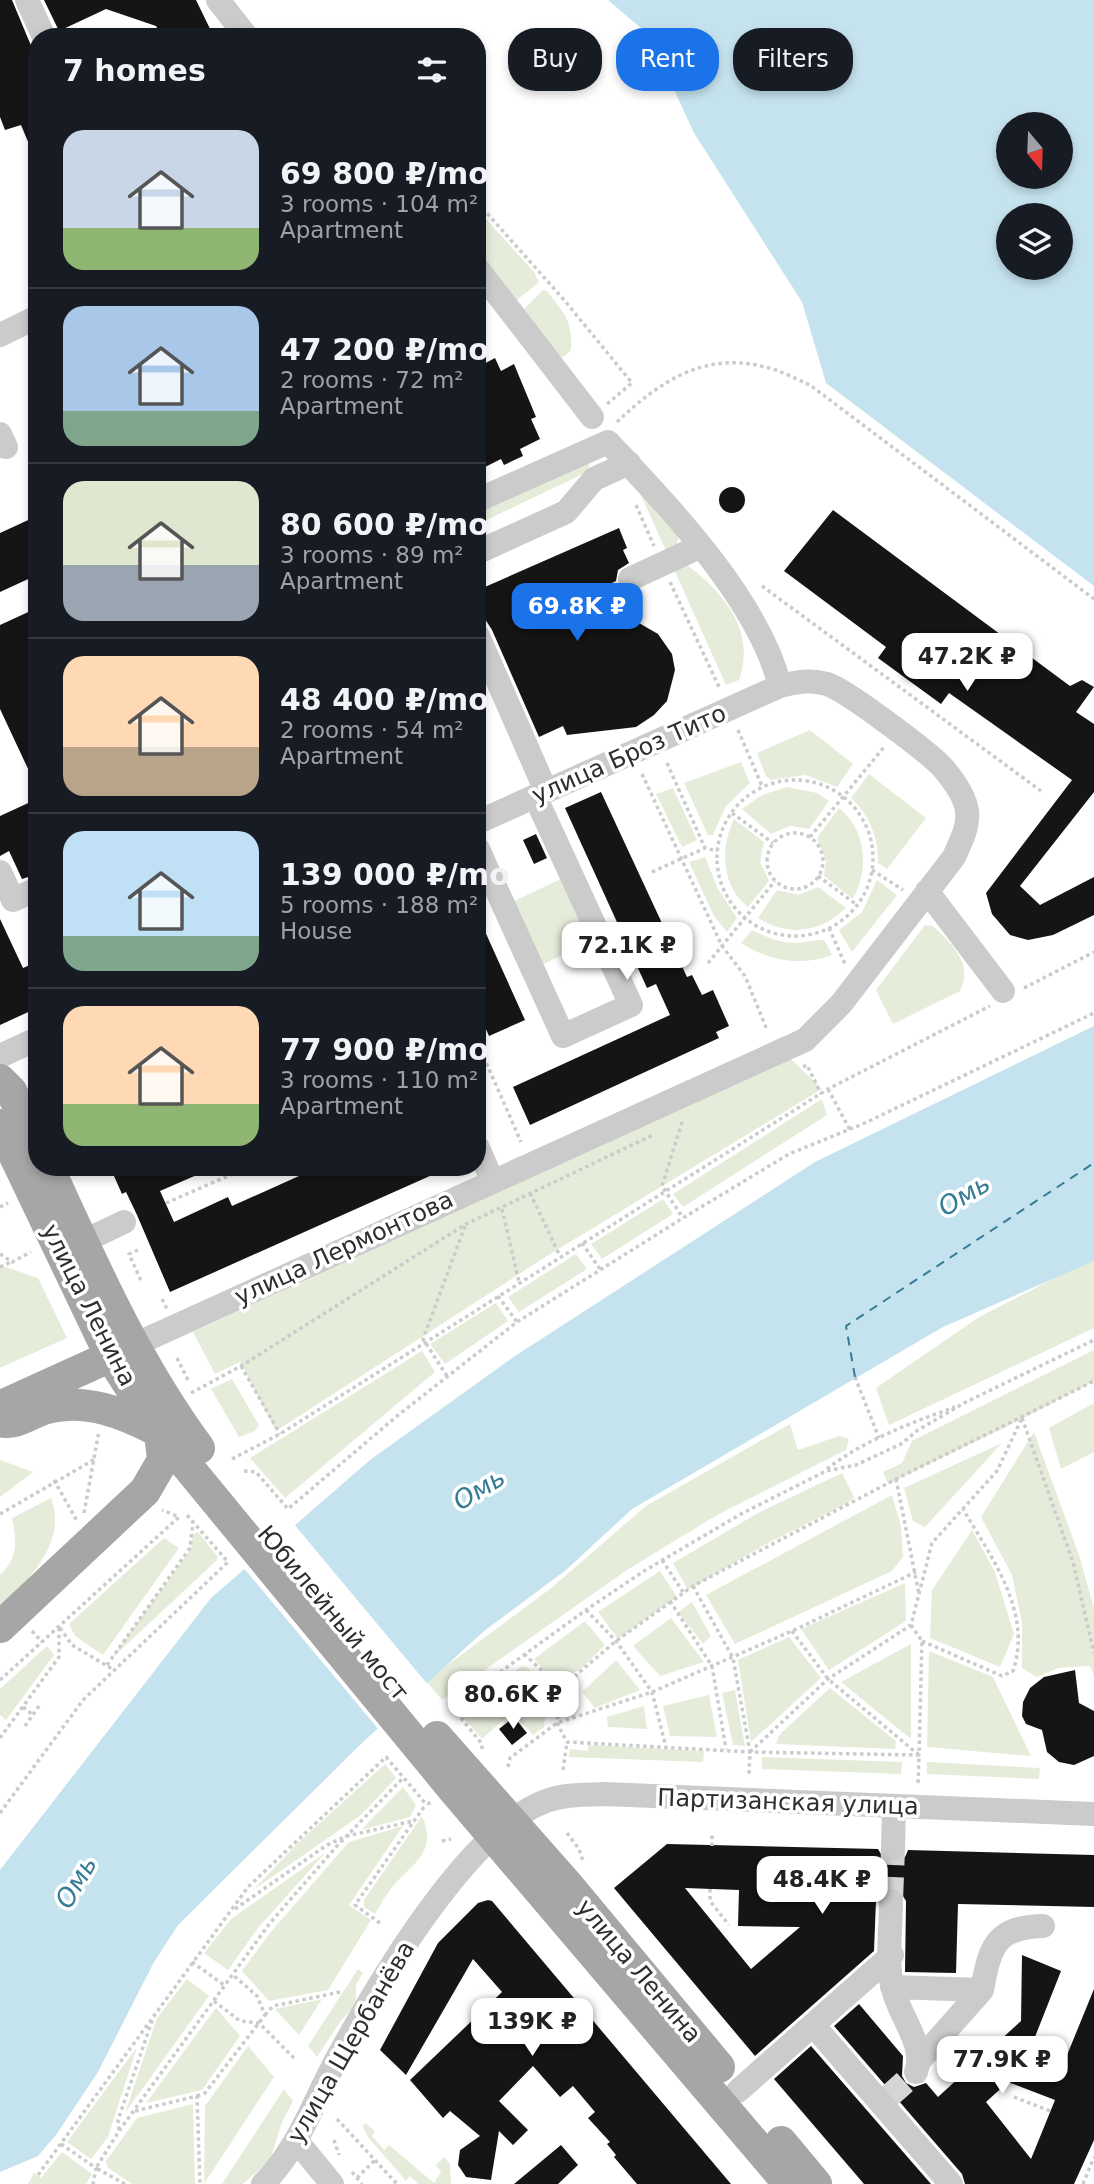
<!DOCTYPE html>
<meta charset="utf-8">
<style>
body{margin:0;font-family:"DejaVu Sans",sans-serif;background:#20242c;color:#f1f3f6;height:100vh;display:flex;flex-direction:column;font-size:26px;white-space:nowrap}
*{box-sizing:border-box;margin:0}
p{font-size:23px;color:#9ea1a6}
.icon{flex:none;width:38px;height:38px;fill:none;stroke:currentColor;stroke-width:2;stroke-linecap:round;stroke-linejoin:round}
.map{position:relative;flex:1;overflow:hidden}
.side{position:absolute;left:28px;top:28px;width:458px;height:1148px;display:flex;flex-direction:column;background:#171b24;border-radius:28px;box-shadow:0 4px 10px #0003}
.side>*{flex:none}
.top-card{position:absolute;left:508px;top:28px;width:481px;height:63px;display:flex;gap:14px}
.needle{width:46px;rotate:161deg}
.buttons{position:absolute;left:996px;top:112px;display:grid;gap:14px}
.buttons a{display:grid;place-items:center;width:77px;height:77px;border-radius:50%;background:#171b24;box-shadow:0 4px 10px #0003;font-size:35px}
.price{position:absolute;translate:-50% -60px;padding:0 16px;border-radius:14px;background:#fff;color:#222;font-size:23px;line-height:46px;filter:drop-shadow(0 2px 4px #0008)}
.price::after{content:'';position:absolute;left:50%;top:42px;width:21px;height:16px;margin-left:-10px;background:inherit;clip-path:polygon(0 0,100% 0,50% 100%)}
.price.active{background:#1a73e8;color:#fff}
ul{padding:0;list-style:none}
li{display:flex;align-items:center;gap:21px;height:175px;padding:0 35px}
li+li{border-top:2px solid #363941}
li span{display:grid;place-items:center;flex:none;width:196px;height:140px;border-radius:21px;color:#555}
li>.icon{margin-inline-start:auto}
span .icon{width:84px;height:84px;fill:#fffc;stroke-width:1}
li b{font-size:30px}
h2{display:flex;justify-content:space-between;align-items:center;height:84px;padding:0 35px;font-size:30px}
.chip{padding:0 24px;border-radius:28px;background:#171b24;box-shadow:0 4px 10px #0003;font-size:24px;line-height:63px}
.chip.active{background:#1a73e8;color:#fff}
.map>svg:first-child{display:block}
.green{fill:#e6ecda}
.water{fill:#c5e3ee;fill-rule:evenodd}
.pier{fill:#fff}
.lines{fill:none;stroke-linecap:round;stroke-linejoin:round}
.ferry{stroke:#377c95;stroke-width:2;stroke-dasharray:9 7;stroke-linecap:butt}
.building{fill:#151515;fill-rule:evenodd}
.minor-tunnel{stroke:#d5d5d5;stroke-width:24;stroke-dasharray:24 12;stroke-linecap:butt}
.path{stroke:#cbcbcb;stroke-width:3.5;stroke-dasharray:3.5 3.5;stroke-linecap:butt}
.minor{stroke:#cbcbcb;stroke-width:24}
.major{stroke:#a6a6a6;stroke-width:32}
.labels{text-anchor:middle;stroke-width:7;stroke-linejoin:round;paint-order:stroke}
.street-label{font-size:24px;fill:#2e2e2e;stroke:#fff}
.water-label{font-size:26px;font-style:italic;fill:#377c95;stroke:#fff}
</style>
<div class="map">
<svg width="1094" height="2184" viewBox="0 0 1094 2184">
<rect width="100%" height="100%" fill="#fff"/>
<path class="green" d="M478 210 534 272 539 282 517 300H511L478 256Z
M543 290 547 291C564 313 573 321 571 350L564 357 557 356 522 311Z
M590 463 587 472 478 524V507Z
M637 486 679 535 676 548 667 553Z
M683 562C722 590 757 630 739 680L726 685 673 567Z
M810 730 853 764 837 787 805 775 771 780 766 776 757 753Z
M741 762 750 783 726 806 713 835H708L684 783Z
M869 774 926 818 887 869 878 863C879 838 869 815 851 798Z
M787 787 817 793 829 801 809 829 790 826 771 834 742 809 762 795Z
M673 788 697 840 682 847 656 794Z
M839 808C867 831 869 869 853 899L824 876 826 861 817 838Z
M734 819 764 842 760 862 769 881 748 907C721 886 720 848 734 819Z
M705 857 718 889 737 918 727 932 714 916 689 862Z
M565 877 594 940 537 967 508 904Z
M877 880 897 895 852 952 839 930 862 912Z
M818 887 846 908C820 933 789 937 758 918L777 890 799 895Z
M925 925 933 926C952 944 974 964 960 991L893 1024 876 990Z
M752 930C766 937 780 943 797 943 806 943 817 938 825 941L832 955C800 967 770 961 741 943Z
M790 1058 822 1089 547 1256 276 1431 240 1362 215 1374 193 1332Z
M822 1099 827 1115 683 1207 673 1194Z
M663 1199 673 1214 602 1259 591 1244Z
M576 1254 587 1269 519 1312 508 1297Z
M1094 1258V1328L889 1425 876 1388 979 1317Z
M0 1265 38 1278 67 1338 0 1368Z
M496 1303 508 1321 445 1364 430 1344Z
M1094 1350V1381L1018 1421 888 1484 883 1472 902 1463 912 1441Z
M422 1351 435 1372 285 1498 250 1458Z
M232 1379 259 1425 255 1431 239 1437 211 1389Z
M1094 1403V1452L1061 1469 1049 1428Z
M790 1424 798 1450 839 1436 849 1439 846 1450 717 1515 627 1570 442 1700 426 1681 550 1589 646 1506Z
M1034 1432 1079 1555 1094 1608V1676L1090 1666 1058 1668 1037 1677 1022 1668V1623L1012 1575 981 1517Z
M1002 1443 925 1527 913 1521 904 1488Z
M0 1460 33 1472 0 1497Z
M842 1473 854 1497 848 1503 768 1543 688 1590 673 1563 758 1513Z
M892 1495 901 1526 903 1557 892 1571 735 1644 706 1595Z
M51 1498C68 1542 28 1581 0 1608V1575C18 1559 17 1540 12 1518Z
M972 1530 995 1572 1014 1634 1000 1667 930 1638 932 1590Z
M198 1532 218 1557 216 1561 111 1659 191 1549 193 1534Z
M164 1538 179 1548 103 1655 75 1636 69 1624Z
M660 1571 677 1597 618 1639 598 1612Z
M905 1583 906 1621 829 1670 801 1629Z
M692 1602 711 1636 703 1644 678 1612Z
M671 1618 704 1662 660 1676 633 1646Z
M585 1621 605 1645 582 1668 556 1684 534 1659Z
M789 1637 821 1678 751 1742 738 1660Z
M911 1644V1739L841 1682Z
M47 1646 54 1655 6 1720 0 1715V1689Z
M929 1651 993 1677 1031 1756 927 1747Z
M616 1660 640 1690 595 1708 582 1692Z
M522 1666 527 1667 548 1690 544 1727 533 1735 512 1712 482 1739 457 1710Z
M830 1688 896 1741 895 1749 776 1744 779 1735Z
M735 1690 745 1746 733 1745 722 1693Z
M709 1695 717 1737 670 1736 663 1706Z
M644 1706 647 1729 608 1727 607 1717Z
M588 1745 704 1751 703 1762 569 1757 570 1749 588 1751Z
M762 1757 902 1762 901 1774 762 1769Z
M927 1762 1040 1768 1039 1779 927 1774Z
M385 1764 396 1778 361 1815 252 1891 298 1843Z
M403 1787 416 1805 410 1817 361 1830Z
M422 1816C438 1852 413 1863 393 1886 386 1895 380 1905 375 1914L364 1907V1900Z
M403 1826 349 1905 371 1920 328 1990 269 2001 242 1971 270 1933 349 1842Z
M325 1853 258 1928 228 1970 204 1953 231 1919Z
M358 1969 363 1973 356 1985V2004L340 2022 317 2057 308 2046Z
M187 1979 209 1996 125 2113 157 2018Z
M322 1999 299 2035 275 2009Z
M216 2008 240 2036 202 2090 146 2103Z
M248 2046 274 2077 204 2184 205 2106Z
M137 2047 108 2137 91 2159 67 2142Z
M284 2089 293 2101 282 2122 270 2160 243 2184H222Z
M193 2104 195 2184H132L107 2167 106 2161 137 2118Z
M365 2123 375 2131 372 2136 384 2150 389 2145 434 2183 441 2172 436 2165 444 2157 450 2164 451 2184H418L410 2176 406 2181 368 2137 363 2127Z
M62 2152 92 2174 86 2184H28L34 2173 41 2178Z"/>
<path class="water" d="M608 0H1094V586L826 383 802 302 694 133 649 35ZM1008 124H1060V177H1008ZM1008 215H1060V268H1008Z
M1094 1026V1261L943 1327 632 1509 566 1570 484 1631 364 1741 178 1925 154 1962 98 2072 56 2135 38 2156 0 2172V1870L211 1598 370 1460 515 1356 815 1162Z"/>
<path class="pier" d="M293 1523 429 1686 380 1731 242 1566Z"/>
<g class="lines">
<path class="ferry" d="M855 1377 846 1326 1094 1163"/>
</g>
<path class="building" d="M0 0H12L37 60V163L21 125 5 130 0 117Z
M44 0H196L214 37H162L156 26 106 9 59 31Z
M495 358 501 371 514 364 536 417 531 419 540 439 520 449 523 456 504 465 501 459 485 467 478 453V367Z
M719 500a13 13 0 1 1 26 0a13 13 0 1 1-26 0Z
M833 510 1070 686 1082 680 1094 687 1076 712 1094 724V792L1020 886 1040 905 1094 877V915L1053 935 1028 940 1010 935 992 914 986 893 1072 780 949 693 941 704 878 658 886 647 784 571Z
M37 516V575L0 592V533Z
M619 528 627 548 623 550 629 563 618 570 616 581 599 589 614 627 639 623 658 634 672 654 675 670 667 701 654 715 636 727 567 735 563 726 539 737 492 630 478 608V590Z
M37 608V788L0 709V625Z
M601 792 687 977 692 975 702 995 713 990 729 1026 716 1032 719 1038 530 1125 513 1087 670 1015 656 984 647 988 565 808Z
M37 799V874L22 879 9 851 0 856V816Z
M536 834 547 858 534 864 523 840Z
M478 916 525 1020 489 1036 478 1011Z
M0 919 23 968 37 962V1008L0 1025Z
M110 1167H215L160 1191 174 1222 228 1197 232 1206 319 1167H450L170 1292 137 1215 126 1192 122 1194Z
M1075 1670 1079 1703 1094 1711V1756L1074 1765 1059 1762 1047 1752 1042 1730 1026 1724 1022 1716 1023 1702 1030 1688 1044 1677Z
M514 1717 527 1733 512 1745 499 1729Z
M667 1844 878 1849 885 1861 893 1864 905 1857 908 1850 1094 1855V1907L958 1904 956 1973 905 1972 906 1901 898 1888H884L876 1900 874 1951 755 2056 614 1888ZM685 1888 739 1890 738 1926 800 1927 751 1969Z
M488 1900 492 1901 731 2184H637L614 2157 616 2155 607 2144 610 2142 588 2118 595 2112 573 2086 560 2097 533 2066 499 2101 528 2130 513 2145 499 2131 491 2180 466 2177 458 2165 460 2150 480 2136 450 2111 443 2118 410 2080 502 1992 473 1959 406 2075 380 2050 438 1943 478 1903Z
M1022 1955 1061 1971 1031 2047 1065 2060 1094 1989V2140L1074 2184H965L962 2174 834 2026 859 2004 903 2056 902 2076 906 2083 914 2087 926 2083 938 2097 1021 2021ZM1008 2082 1055 2100 1031 2159 986 2102Z
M811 2046 931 2184H864L774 2079Z
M561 2145 578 2165 558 2184H514Z"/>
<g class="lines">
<path class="minor-tunnel" d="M891 1901 893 1849
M887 2098 916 2072"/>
<path class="path" d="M478 203 565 301 632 383 607 404
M617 422C659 382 704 351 765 367 780 370 796 379 810 385L1094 599
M636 505 654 546
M670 582 720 689
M762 586 1041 791
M738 730 762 786
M667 763 705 848
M642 774 722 946 745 976 767 1030
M717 858a78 78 0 1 1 156 0a78 78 0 1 1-156 0Z
M732 813 773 843
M767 861a28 28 0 1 1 56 0a28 28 0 1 1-56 0Z
M810 837 884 747
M872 870 903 890
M652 872 705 848 717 851
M818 876 857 905
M829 928 845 964
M708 963 775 881
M1024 988 1094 952
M478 1044 521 1142
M803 1067 807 1065 821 1094
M828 1089 850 1130
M682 1122 662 1186 683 1218
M530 1193 560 1256
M166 1203 244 1169
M0 1207 8 1203
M502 1209 519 1282
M582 1243 600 1269
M138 1250 129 1254 142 1283
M0 1254 12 1262 31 1252
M0 1267 11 1262
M498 1296 517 1322
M162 1299 167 1309
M177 1358 188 1380
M241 1366 280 1434
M447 1376 423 1339 465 1226
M855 1377 879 1438
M191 1393 241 1366 466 1224 653 1135
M1022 1418 1073 1562 1094 1653
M232 1459 280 1434 828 1089 990 1006
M827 1469C864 1440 911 1423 955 1407
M244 1471 256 1472 288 1509 397 1416 517 1322 683 1218 789 1154 865 1123 1094 1013
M896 1479 919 1594
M54 1480 77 1521
M84 1513 99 1431
M0 1514 95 1459
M662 1560 683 1592
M693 1586 733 1658 750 1752 749 1774
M670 1601 712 1666 726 1749
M586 1610 616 1641 652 1692 666 1747
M911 1625 922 1641 919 1755 750 1752 567 1742 557 1723 561 1688 616 1641 693 1586 896 1479 1094 1381
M60 1628 72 1645 114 1670
M32 1631 42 1642
M792 1631 828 1679 919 1755 918 1785
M922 1641 1002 1676 1013 1671C1033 1612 991 1557 963 1509
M524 1654 561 1688
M107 1665 190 1548 193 1522
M0 1680 179 1517 162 1510
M23 1707 33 1715
M25 1726 41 1703
M0 1738 59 1657V1626
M482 1749V1744L452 1707 586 1610 644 1571 741 1514 826 1471 856 1465 901 1444 918 1430 966 1402 1094 1340
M750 1752 828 1679 911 1625 932 1543 997 1471 1021 1420
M508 1767 510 1758 557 1723 652 1692 792 1631 916 1572
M563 1770 567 1742
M0 1813 83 1700 228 1562 187 1515
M567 1833 579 1849 583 1861
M442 1841 451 1839
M712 1846V1835
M710 1889V1901L729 1925
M235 1909 327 1845 347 1836 413 1821
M380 1923 355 1905 426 1804
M192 1962 224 1985
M214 2001 240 2021 259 2023 295 2059
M265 2015 273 2006 340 1992
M197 2096 205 2093 265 2015 257 1996 232 1974
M1014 2097 1050 2111
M135 2111 197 2096 200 2184
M337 2119 397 2184
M119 2130 118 2120 153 2018
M334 2140 339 2155
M61 2144 96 2168 93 2184
M352 2172 362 2184
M38 2175 248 1887 386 1757 426 1804 434 1802
M357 2178 375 2160
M125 2184 96 2168 119 2131 270 1923 336 1847 404 1777
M1083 2184 1094 2157"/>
<path class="minor" d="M27 0 44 37
M218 0 247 37
M478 269 592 417
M0 335 37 317
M0 434 6 447
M478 500 608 442C669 507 758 599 780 686
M478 552 566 512 594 479 629 463
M630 579 699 547
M478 636 546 791
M478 849 563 1036 631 1005 535 796
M0 872 13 900 37 889
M927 891 1003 991
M0 1056 37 1039
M478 1148 492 1180
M82 1242 124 1222
M132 1346 805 1040 841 1004 954 857C960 843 969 828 967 811 965 796 954 781 944 769 930 753 846 690 827 684 810 679 797 682 780 686L478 822
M893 1849 894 1806
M891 1901C891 1927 886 1966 893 1989 899 2016 926 2045 916 2072
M892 1987 982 1990C990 1947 995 1927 1043 1926
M813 2025 951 2184
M920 2060 982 1990
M738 2091 892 1955
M296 2140 332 2184
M263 2184C296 2151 312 2107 333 2066 373 1992 466 1830 546 1801 565 1794 584 1795 604 1794L1094 1814"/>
<path class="major" d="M0 1080 11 1091 37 1145
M0 1125 111 1357 160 1433 453 1789 789 2184
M48 1167C93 1265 135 1361 199 1448
M8 1403 129 1348
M0 1421C16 1426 31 1412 47 1408 86 1398 124 1413 158 1431
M0 1627 145 1491 163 1460 160 1433
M437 1737 566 1883 719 2067
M781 2142 816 2184"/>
</g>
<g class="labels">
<g class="street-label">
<text transform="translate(629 754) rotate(-24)" y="8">улица Броз Тито</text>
<text transform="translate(344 1248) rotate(-25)" y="8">улица Лермонтова</text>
<text transform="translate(89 1305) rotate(63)" y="8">улица Ленина</text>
<text transform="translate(333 1613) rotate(50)" y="8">Юбилейный мост</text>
<text transform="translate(788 1802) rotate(2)" y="8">Партизанская улица</text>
<text transform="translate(639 1971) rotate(50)" y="8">улица Ленина</text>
<text transform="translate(351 2042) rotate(-60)" y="8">улица Щербанёва</text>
</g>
<g class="water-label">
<text transform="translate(964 1195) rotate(-31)" y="9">Омь</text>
<text transform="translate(479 1489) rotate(-31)" y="9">Омь</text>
<text transform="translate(76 1882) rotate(-59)" y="9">Омь</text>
</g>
</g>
</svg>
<div class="buttons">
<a><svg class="needle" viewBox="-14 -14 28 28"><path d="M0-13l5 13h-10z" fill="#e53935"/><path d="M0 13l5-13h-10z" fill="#9ea1a6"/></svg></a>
<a><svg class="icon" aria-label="layers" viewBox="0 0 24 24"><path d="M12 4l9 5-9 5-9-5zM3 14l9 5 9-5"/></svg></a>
</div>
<b class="price active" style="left:577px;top:643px">69.8K ₽</b>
<b class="price" style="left:967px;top:693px">47.2K ₽</b>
<b class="price" style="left:627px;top:982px">72.1K ₽</b>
<b class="price" style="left:513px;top:1731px">80.6K ₽</b>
<b class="price" style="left:822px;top:1916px">48.4K ₽</b>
<b class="price" style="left:532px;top:2058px">139K ₽</b>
<b class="price" style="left:1002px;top:2096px">77.9K ₽</b>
<div class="top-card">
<a class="chip">Buy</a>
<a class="chip active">Rent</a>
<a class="chip">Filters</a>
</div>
<section class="side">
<h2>7 homes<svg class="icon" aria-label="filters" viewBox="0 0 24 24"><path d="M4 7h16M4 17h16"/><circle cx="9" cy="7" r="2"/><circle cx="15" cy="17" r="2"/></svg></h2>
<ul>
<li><span style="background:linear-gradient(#c9d6e8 70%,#8fb573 0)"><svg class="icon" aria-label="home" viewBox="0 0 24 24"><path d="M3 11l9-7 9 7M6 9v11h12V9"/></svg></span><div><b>69 800 ₽/mo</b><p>3 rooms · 104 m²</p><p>Apartment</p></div></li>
<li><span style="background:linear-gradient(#a9c7e8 75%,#7fa58c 0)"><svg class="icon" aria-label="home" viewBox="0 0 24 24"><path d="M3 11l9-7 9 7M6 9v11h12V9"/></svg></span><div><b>47 200 ₽/mo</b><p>2 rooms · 72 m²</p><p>Apartment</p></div></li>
<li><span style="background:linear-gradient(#dfe7d0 60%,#9aa5b1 0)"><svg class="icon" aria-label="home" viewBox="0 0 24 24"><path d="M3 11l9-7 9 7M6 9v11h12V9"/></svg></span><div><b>80 600 ₽/mo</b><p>3 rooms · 89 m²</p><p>Apartment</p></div></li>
<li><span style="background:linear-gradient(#ffd9b3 65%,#b9a48a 0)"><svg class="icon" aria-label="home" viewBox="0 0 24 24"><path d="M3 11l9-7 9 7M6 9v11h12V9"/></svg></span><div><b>48 400 ₽/mo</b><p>2 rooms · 54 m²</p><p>Apartment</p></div></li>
<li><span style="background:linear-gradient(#bfe0f5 75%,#7fa58c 0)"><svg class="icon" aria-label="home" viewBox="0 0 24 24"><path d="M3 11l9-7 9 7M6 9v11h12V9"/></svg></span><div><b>139 000 ₽/mo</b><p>5 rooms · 188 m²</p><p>House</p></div></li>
<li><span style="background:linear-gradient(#ffd9b3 70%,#8fb573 0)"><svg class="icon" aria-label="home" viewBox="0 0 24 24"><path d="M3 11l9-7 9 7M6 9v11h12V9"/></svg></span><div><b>77 900 ₽/mo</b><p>3 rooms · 110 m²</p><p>Apartment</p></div></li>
</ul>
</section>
</div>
